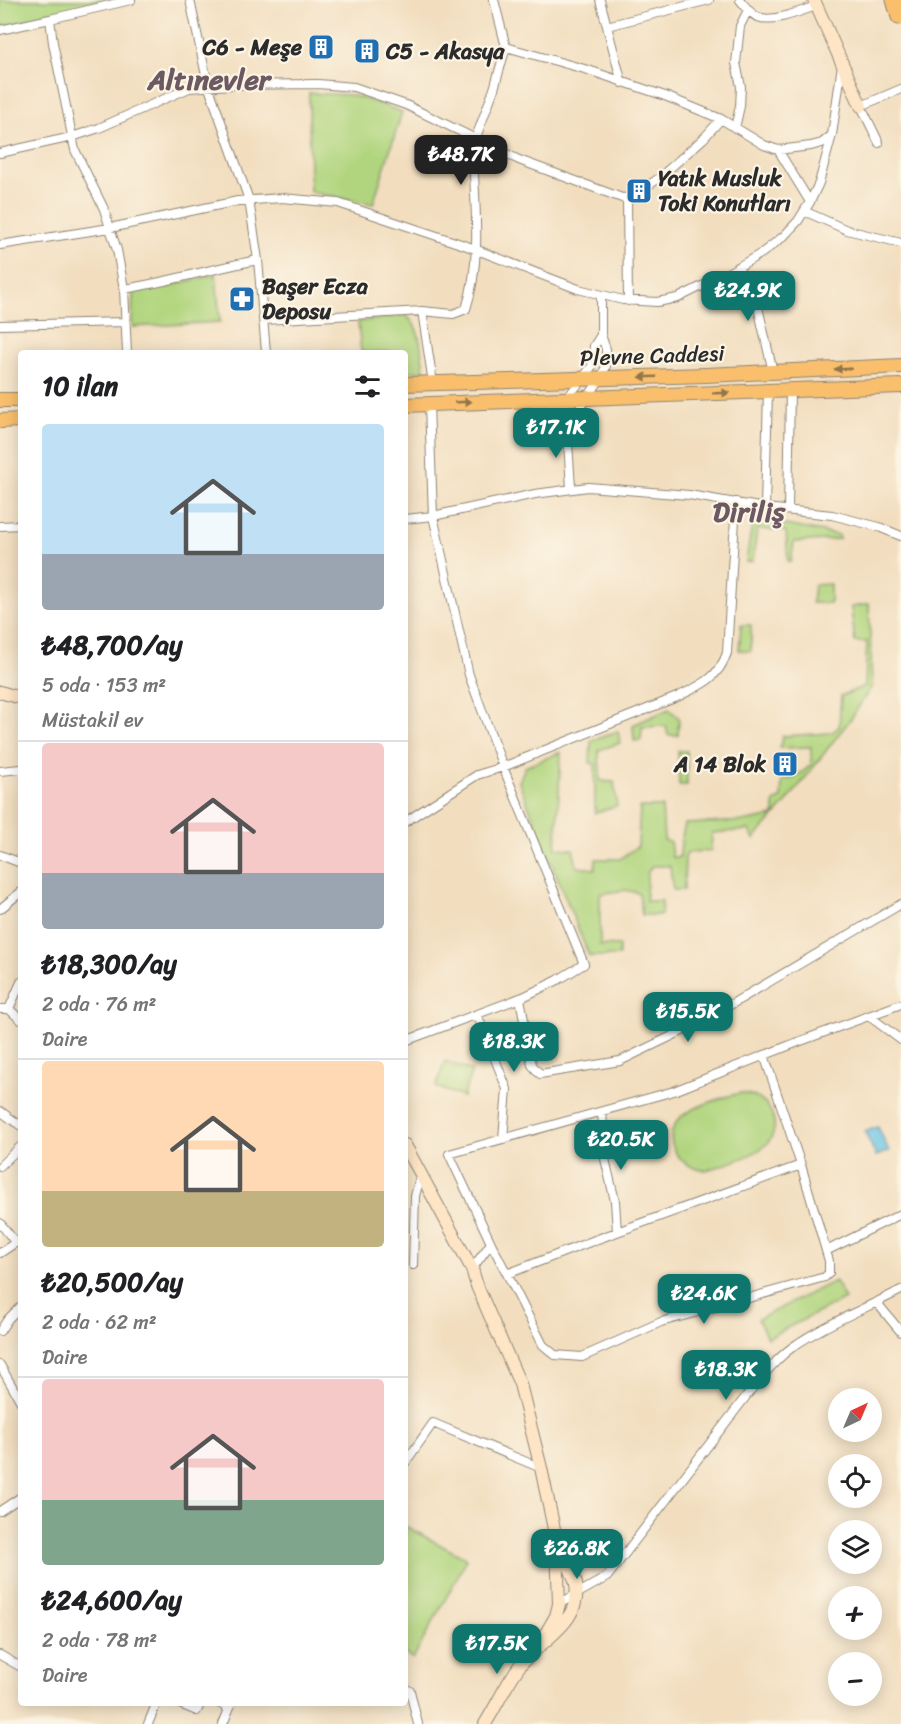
<!DOCTYPE html>
<html lang="tr">
<meta charset="utf-8">
<style>
body{margin:0;font-family:Sriracha,sans-serif;background:#f6f6f6;color:#202124;height:100vh;display:flex;flex-direction:column;font-size:22px;white-space:nowrap}
*{box-sizing:border-box;margin:0}
p{font-size:20px;color:#757577}
.icon{flex:none;width:33px;height:33px;fill:none;stroke:currentColor;stroke-width:2;stroke-linecap:round;stroke-linejoin:round}
.map{position:relative;flex:1;overflow:hidden}
.side{position:absolute;left:18px;top:350px;width:390px;height:1356px;display:flex;flex-direction:column;background:#fff;border-radius:6px;box-shadow:0 3px 15px #0003}
.side>*{flex:none}
.needle{width:39px;rotate:44deg}
.buttons{position:absolute;left:828px;top:1388px;display:grid;gap:12px}
.buttons a{display:grid;place-items:center;width:54px;height:54px;border-radius:50%;background:#fff;box-shadow:0 3px 15px #0003;font-size:30px}
.price{position:absolute;translate:-50% -51px;padding:0 14px;border-radius:12px;background:#0f766e;color:#fff;font-size:20px;line-height:39px;filter:drop-shadow(0 2px 3px #0008)}
.price::after{content:'';position:absolute;left:50%;top:36px;width:18px;height:14px;margin-left:-9px;background:inherit;clip-path:polygon(0 0,100% 0,50% 100%)}
.price.active{background:#222;color:#fff}
ul{padding:0;list-style:none}
li{display:grid;align-content:center;gap:12px;height:318px;padding:0 24px}
li+li{border-top:2px solid #e0e0e0}
li span{display:grid;place-items:center;height:186px;border-radius:6px;color:#555}
li>.icon{margin-inline-start:auto}
span .icon{width:108px;height:108px;fill:#fffc;stroke-width:1}
li b{font-size:26px}
h2{display:flex;justify-content:space-between;align-items:center;height:72px;padding:0 24px;font-size:26px}
.map>svg:first-child{display:block}
.green{fill:#b1d57e;stroke:#6e8054;stroke-width:1.5}
.water{fill:#67c5e5;stroke:#497888;stroke-width:1.5}
.lines{fill:none;stroke-linecap:round;stroke-linejoin:round}
.street-casing{stroke:#8e8475;stroke-width:10}
.secondary-casing{stroke:#8e8475;stroke-width:14}
.primary-casing{stroke:#8e8475;stroke-width:16}
.highway-casing{stroke:#8e8475;stroke-width:17}
.street{stroke:#fff;stroke-width:8}
.secondary{stroke:#fde5c5;stroke-width:12}
.primary{stroke:#f9bf6d;stroke-width:14}
.highway{stroke:#f9bf6d;stroke-width:15}
.oneway{fill:#92754c}
.labels{text-anchor:middle;stroke-width:4.5;stroke-linejoin:round;paint-order:stroke}
.poi-label{font-size:22px;font-weight:bold;fill:#2b2b2b;stroke:#fcf5e5;text-anchor:start}
.street-label{font-size:22px;fill:#2b2b2b;stroke:#fcf5e5}
.district-label{font-size:28px;font-weight:bold;fill:#6c5962;stroke:#fcf5e5}
</style>
<div class="map">
<svg width="901" height="1724" viewBox="0 0 901 1724">
<rect width="100%" height="100%" fill="#fcf5e5"/>
<filter id="ink" filterUnits="userSpaceOnUse"><feTurbulence type="fractalNoise" baseFrequency=".0167" numOctaves="2"/><feDisplacementMap in="SourceGraphic" scale="12" xChannelSelector="R" yChannelSelector="G"/><feConvolveMatrix kernelMatrix="1 2 1 2 8 2 1 2 1" color-interpolation-filters="sRGB"/></filter>
<filter id="wash" filterUnits="userSpaceOnUse"><feTurbulence type="fractalNoise" baseFrequency=".008" numOctaves="4" result="noise"/><feDisplacementMap in="SourceGraphic" scale="24" xChannelSelector="R" yChannelSelector="G"/><feGaussianBlur stdDeviation="1.35" result="paint"/><feColorMatrix in="noise" values="0 0 0 0 0 0 0 0 0 0 0 0 0 0 0 0 0 1.4 0 .05"/><feComposite in="paint" operator="in"/></filter>
<g filter="url(#wash)">
<rect width="100%" height="100%" fill="#f2debf"/>
<path class="green" d="M0 0H109L0 27Z
M309 93 351 95 372 101 402 112 373 204 310 192Z
M216 274 220 322 132 327 133 291 169 286Z
M405 315C422 326 421 353 424 371L405 372V352H361L358 322Z
M759 520 839 535V539L794 542 791 562 788 561 786 531 757 529 753 561 746 562 752 525Z
M830 584V603H812L814 585Z
M869 604 872 686 852 717 786 803 754 839 749 830 712 833 711 851 689 852 685 857 684 890H673L670 866H652L647 873 646 901H662L661 915H642L639 893 625 890 600 894V945L619 946V956H589L519 782 525 767 561 752 556 848 573 849 577 867 595 869 596 859H620L638 846 640 807H662L664 840 670 842 672 857H680L681 841 685 824 748 821 774 816V802L781 799 782 781 796 777 811 765V747L780 748 782 736 831 733 839 727 841 696 865 686 867 642H855L851 607Z
M741 625H751V651L739 650Z
M669 709 679 718 678 735H668L666 726 642 727 641 740 634 741 633 725Z
M618 731 620 743 599 750 600 781 614 782 617 806 595 813V764L590 763 591 741Z
M678 751H687V785H679Z
M445 1061 472 1071 463 1097 436 1087Z
M740 1093C769 1094 788 1128 762 1148 750 1157 722 1166 706 1170 678 1169 658 1137 682 1116 695 1106 724 1097 740 1093Z
M835 1281 845 1299 767 1338 758 1319Z
M405 1526 467 1559 413 1659 405 1654Z"/>
<path class="water" d="M878 1127 889 1151 876 1156 865 1132Z"/>
</g>
<g filter="url(#ink)">
<g class="lines">
<g class="street-casing">
<path id="street" d="M190 0 208 85 249 200 258 260 266 352
M494 0 506 47 588 70 665 96 721 119 764 145 778 150 811 146 822 143 832 135 842 65
M600 0 622 83
M740 0C745 6 751 15 758 17 773 23 801 11 816 6
M50 19 131 0
M607 26 709 0
M0 30 50 19 53 43 75 150 104 209 117 250 124 289 127 352
M735 128 740 106 741 87 736 63 740 26 748 10
M879 143 861 106 901 89
M0 153 72 137 99 128 189 88 232 85 318 84 354 87 406 105 519 160 622 198 632 197 659 178 704 138 721 119
M627 198 628 301
M810 202 819 183 832 135
M804 211 847 230 901 243
M0 245 110 228 238 201 282 198 338 203 467 246 578 289 623 300 657 302 678 298 726 274 762 253 784 236 798 221 810 202 778 150
M738 267 757 303 773 372
M124 289C170 282 213 268 258 260
M422 311 433 383
M264 320 422 311 453 314 466 309C482 260 475 205 473 154L475 140 494 89 506 47
M0 325 125 322
M567 427 601 378 606 366V349L601 335V295
M571 488 567 427 562 414 565 401 592 366 594 346 601 335
M765 508 768 391
M788 510 790 391
M405 519 433 516 535 494 588 487 689 495 765 508 832 515 879 527 901 536
M0 526 21 525
M0 771 21 769
M405 822 477 775 503 767 677 697C701 685 718 679 727 653L736 502
M0 855 21 863
M0 909 21 892
M520 998 532 1065 540 1074 620 1061 703 1021 901 904
M0 1009H9L21 982
M9 1009 21 1020
M477 1014 507 1089 503 1139
M869 1016 901 1040
M405 1041 523 997 558 980 584 964 503 767 469 675 433 516 429 404
M0 1111 21 1126
M602 1112 605 1159 615 1201 617 1232
M0 1166 21 1146
M0 1223 16 1243
M491 1243 507 1274 595 1240 801 1165 764 1055
M826 1251 901 1214
M0 1253 21 1239
M413 1265 415 1196 421 1173
M472 1269 491 1243 449 1154 674 1091 798 1042 901 1004
M507 1274 543 1345 555 1355 582 1357 661 1322 825 1277 829 1273V1261L801 1165
M877 1303 901 1332
M0 1331 8 1319 21 1306
M0 1365 21 1402
M405 1463 433 1423 541 1468
M0 1511 21 1497
M559 1604 607 1577 754 1386C767 1371 780 1355 797 1344 829 1322 867 1308 901 1290
M0 1655 21 1667
M405 1688 410 1691 418 1724
M175 1702 197 1711 201 1702
M217 1702 229 1709
M148 1724 157 1702
M223 1724 232 1702"/>
</g>
<g class="secondary-casing">
<path id="secondary" d="M814 0 861 106
M0 692 21 698
M405 1145 472 1269 477 1286 520 1384 541 1468 557 1543 559 1604 556 1616 538 1647
M485 1724C497 1705 507 1682 521 1664 542 1639 582 1622 576 1584 574 1573 565 1560 560 1550"/>
</g>
<g class="primary-casing">
<path id="primary" d="M405 384 706 375 901 366
M0 400H21
M405 405 901 386
M0 421 21 420"/>
</g>
<g class="highway-casing">
<path id="highway" d="M894 0 899 17"/>
</g>
<use href="#street" class="street"/>
<use href="#secondary" class="secondary"/>
<use href="#primary" class="primary"/>
<use href="#highway" class="highway"/>
</g>
<defs><path id="oneway-solid" d="M-6-.8H1V-3.2L6.5 0L1 3.2V.8H-6Z" transform="scale(1.5)"/></defs>
<g class="oneway">
<use href="#oneway-solid" transform="translate(843 369) rotate(177)"/>
<use href="#oneway-solid" transform="translate(648 377) rotate(178)"/>
<use href="#oneway-solid" transform="translate(721 393) rotate(-2)"/>
<use href="#oneway-solid" transform="translate(463 402) rotate(-2)"/>
</g>
</g>
<defs>
<g id="building-square" transform="scale(1.35)"><rect x="-9" y="-9" width="18" height="18" rx="4" fill="#1f6fb2" stroke="#fcf5e5"/><path d="M-4-6H4V6H1V3H-1V6H-4ZM-2.5-4.3h1.7v1.8h-1.7ZM.8-4.3h1.7v1.8H.8ZM-2.5-1h1.7V.8h-1.7ZM.8-1h1.7V.8H.8Z" fill="#fff"/></g>
<g id="pharmacy-square" transform="scale(1.35)"><rect x="-9" y="-9" width="18" height="18" rx="4" fill="#1f6fb2" stroke="#fcf5e5"/><path d="M-2-6h4v4h4v4h-4v4h-4v-4h-4v-4h4Z" fill="#fff"/></g>
</defs>
<g fill-rule="evenodd">
<use href="#building-square" x="321" y="47"/>
<use href="#building-square" x="367" y="51"/>
<use href="#building-square" x="639" y="191"/>
<use href="#pharmacy-square" x="242" y="299"/>
<use href="#building-square" x="785" y="764"/>
</g>
<g class="labels">
<g class="poi-label">
<text x="302" y="55" text-anchor="end">C6 - Meşe</text>
<text x="386" y="59">C5 - Akasya</text>
<text x="658" y="186">Yatık Musluk<tspan x="658" dy="25">Toki Konutları</tspan></text>
<text x="262" y="294">Başer Ecza<tspan x="262" dy="25">Deposu</tspan></text>
<text x="766" y="772" text-anchor="end">A 14 Blok</text>
</g>
<g class="street-label">
<text transform="translate(652 355) rotate(-2)" y="8">Plevne Caddesi</text>
</g>
<g class="district-label">
<text x="209" y="89">Altınevler</text>
<text x="749" y="521">Diriliş</text>
</g>
</g>
</svg>
<div class="buttons">
<a><svg class="needle" viewBox="-14 -14 28 28"><path d="M0-13l5 13h-10z" fill="#e53935"/><path d="M0 13l5-13h-10z" fill="#757577"/></svg></a>
<a><svg class="icon" aria-label="locate" viewBox="0 0 24 24"><circle cx="12" cy="12" r="6"/><path d="M12 2v4M12 18v4M2 12h4M18 12h4"/></svg></a>
<a><svg class="icon" aria-label="layers" viewBox="0 0 24 24"><path d="M12 4l9 5-9 5-9-5zM3 14l9 5 9-5"/></svg></a>
<a>+</a>
<a>−</a>
</div>
<b class="price active" style="left:461px;top:186px">₺48.7K</b>
<b class="price" style="left:748px;top:322px">₺24.9K</b>
<b class="price" style="left:556px;top:459px">₺17.1K</b>
<b class="price" style="left:688px;top:1043px">₺15.5K</b>
<b class="price" style="left:514px;top:1073px">₺18.3K</b>
<b class="price" style="left:621px;top:1171px">₺20.5K</b>
<b class="price" style="left:704px;top:1325px">₺24.6K</b>
<b class="price" style="left:726px;top:1401px">₺18.3K</b>
<b class="price" style="left:577px;top:1580px">₺26.8K</b>
<b class="price" style="left:497px;top:1675px">₺17.5K</b>
<section class="side">
<h2>10 ilan<svg class="icon" aria-label="filters" viewBox="0 0 24 24"><path d="M4 7h16M4 17h16"/><circle cx="9" cy="7" r="2"/><circle cx="15" cy="17" r="2"/></svg></h2>
<ul>
<li><span style="background:linear-gradient(#bfe0f5 70%,#9aa5b1 0)"><svg class="icon" aria-label="home" viewBox="0 0 24 24"><path d="M3 11l9-7 9 7M6 9v11h12V9"/></svg></span><div><b>₺48,700/ay</b><p>5 oda · 153 m²</p><p>Müstakil ev</p></div></li>
<li><span style="background:linear-gradient(#f6c9c9 70%,#9aa5b1 0)"><svg class="icon" aria-label="home" viewBox="0 0 24 24"><path d="M3 11l9-7 9 7M6 9v11h12V9"/></svg></span><div><b>₺18,300/ay</b><p>2 oda · 76 m²</p><p>Daire</p></div></li>
<li><span style="background:linear-gradient(#ffd9b3 70%,#c2b280 0)"><svg class="icon" aria-label="home" viewBox="0 0 24 24"><path d="M3 11l9-7 9 7M6 9v11h12V9"/></svg></span><div><b>₺20,500/ay</b><p>2 oda · 62 m²</p><p>Daire</p></div></li>
<li><span style="background:linear-gradient(#f6c9c9 65%,#7fa58c 0)"><svg class="icon" aria-label="home" viewBox="0 0 24 24"><path d="M3 11l9-7 9 7M6 9v11h12V9"/></svg></span><div><b>₺24,600/ay</b><p>2 oda · 78 m²</p><p>Daire</p></div></li>
</ul>
</section>
</div>
